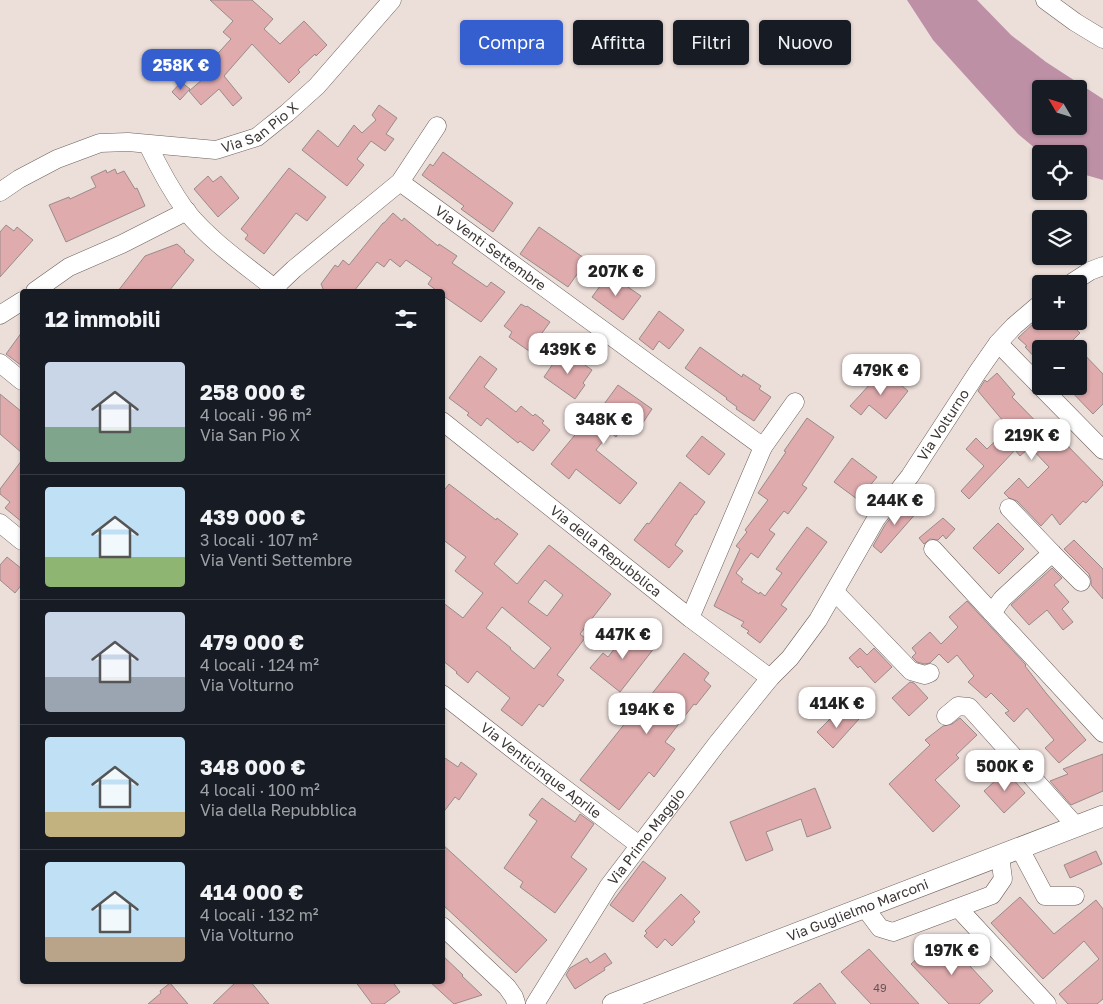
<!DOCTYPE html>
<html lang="it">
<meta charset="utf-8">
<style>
body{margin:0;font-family:"Golos Text",sans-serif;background:#20242c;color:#f1f3f6;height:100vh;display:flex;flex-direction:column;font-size:19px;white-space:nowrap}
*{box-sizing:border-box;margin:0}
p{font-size:16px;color:#9ea1a6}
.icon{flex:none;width:28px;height:28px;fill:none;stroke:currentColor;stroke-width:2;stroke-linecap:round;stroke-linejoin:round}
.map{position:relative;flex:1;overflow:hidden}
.panel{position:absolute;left:20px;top:289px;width:425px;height:695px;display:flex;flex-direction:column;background:#171b24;border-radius:5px;box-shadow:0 1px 4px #0004}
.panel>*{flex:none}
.hud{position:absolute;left:460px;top:20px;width:475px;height:45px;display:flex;gap:10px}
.needle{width:32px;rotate:308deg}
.tools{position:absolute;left:1032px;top:80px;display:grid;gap:10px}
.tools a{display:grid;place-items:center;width:55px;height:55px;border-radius:5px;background:#171b24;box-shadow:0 1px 4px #0004;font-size:25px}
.price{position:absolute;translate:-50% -42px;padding:0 11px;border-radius:10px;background:#fff;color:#222;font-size:16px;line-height:32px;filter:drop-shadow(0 1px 2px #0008)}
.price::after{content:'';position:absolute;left:50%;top:30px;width:15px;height:11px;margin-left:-8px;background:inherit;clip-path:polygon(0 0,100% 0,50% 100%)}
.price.selected{background:#355fcf;color:#fff}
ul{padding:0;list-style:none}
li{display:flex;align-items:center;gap:15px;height:125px;padding:0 25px}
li+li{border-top:1px solid #363941}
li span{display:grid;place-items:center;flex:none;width:140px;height:100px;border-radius:5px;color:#555}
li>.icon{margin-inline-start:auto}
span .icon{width:60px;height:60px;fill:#fffc;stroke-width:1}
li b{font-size:21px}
h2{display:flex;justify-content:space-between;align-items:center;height:60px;padding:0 25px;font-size:21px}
.chip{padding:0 18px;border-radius:5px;background:#171b24;box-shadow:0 1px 4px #0004;font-size:18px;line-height:45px}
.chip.selected{background:#355fcf;color:#fff}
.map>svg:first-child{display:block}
.water{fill:#bd90a6;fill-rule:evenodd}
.building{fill:#dfabad;stroke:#998b8b;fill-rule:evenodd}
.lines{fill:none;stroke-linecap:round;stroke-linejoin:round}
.minor-casing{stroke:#6c605b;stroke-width:19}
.major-casing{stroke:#6c605b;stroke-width:22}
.minor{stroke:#fff;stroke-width:18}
.major{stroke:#fff;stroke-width:21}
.labels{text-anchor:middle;stroke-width:4;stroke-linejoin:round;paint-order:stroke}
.number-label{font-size:11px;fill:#645352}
.street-label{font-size:14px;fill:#3b3634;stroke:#fff}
</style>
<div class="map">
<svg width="1103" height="1004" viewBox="0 0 1103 1004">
<rect width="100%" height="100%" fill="#ecded9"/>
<path class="water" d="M907 0H977L1011 35 1046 62 1103 99V180L1079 173V154H1042L1018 134 933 40ZM1041 89H1079V126H1041Z"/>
<path class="building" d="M210 0H252L273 19 264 29 280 44 304 21 327 45 316 56 315 54 298 70 300 72 289 83 252 44 224 76 242 98 233 106 219 89 201 105 189 91 216 68 210 62 231 39 223 32 233 21Z
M181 82 190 89 180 100 172 92Z
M379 105 397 118 386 134 394 139 385 151 371 141 357 159 364 165 347 186 302 150 318 130 338 147 354 125 362 133 376 120 372 115Z
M443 152 513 203 493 232 461 209 464 206 422 175 430 164 433 166Z
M289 168 326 197 307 221 296 213 264 254 245 239 248 235 241 229Z
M115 169 117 174 124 171 135 189 137 188 145 206 66 242 49 205 69 197 70 199 96 187 91 177 106 170 107 173Z
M208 176 213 182 221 176 239 198 218 217 194 189Z
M393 213 402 221 404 218 438 246 439 244 457 256 452 263 487 287 491 282 505 292 481 322 442 295V291H437L428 284 432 278 406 260 400 267 390 259 384 267 377 262 354 291H324L321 284 335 265 338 267 343 260 349 265 383 223H384Z
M6 225 14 231 17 227 33 240 0 277V232Z
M539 227 587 260 568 287 520 254Z
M177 244 185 251 184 252 194 260 169 291H118L145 256Z
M609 274 641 296 623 320 592 297Z
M521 304 526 307 527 306 550 322 529 351 509 337 512 332 504 326Z
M659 311 684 330 669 349 659 341 653 350 639 339Z
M1036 321H1067L1080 333 1071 342 1079 349H1041V364L1025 347 1027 346 1018 338Z
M22 332V366L6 354Z
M700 347 742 377 743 374 761 386 759 389 771 397 754 421 736 409 737 407 726 399 727 398 685 368Z
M1079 349 1103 374V404L1093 414 1066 386H1079Z
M561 352 576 363 578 360 592 370 583 383 585 385 575 399 544 377Z
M480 356 497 369 484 387 516 412 521 406 533 416 535 414 544 421 542 423 550 430 533 451 520 441 518 443 487 418 481 426 467 415 469 413 449 398Z
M883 370 908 391 886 419 869 405 861 415 850 406Z
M997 373 1015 394 1012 397 1057 443 1061 439 1103 482V485L1086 503 1083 501 1060 525 1052 514 1041 526 1017 501 1009 498 1004 493 1019 478 1028 488 1049 467 1030 447 1020 456 1015 450 969 499 961 491 984 466 966 449 976 438 987 449 1009 428 978 391 985 380 987 382Z
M618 385 652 409 636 433 624 425 616 437 610 432 596 450 637 483 620 504 576 469 569 479 551 464 579 430 583 433Z
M0 394 22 412V453L0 434Z
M807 418 834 437 802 485 807 488 788 514 784 511 769 530 775 534 758 558 751 553 736 573 743 579 741 582 759 594 760 592 765 596 782 573 776 569 807 527 827 542 781 605 787 609 760 643 747 633 749 631 741 626 744 622 714 606 740 549 736 546 747 532 745 530 768 500 758 493 786 452 784 451Z
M702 436 725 454 709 475 686 456Z
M852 458 877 477 868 488 866 487 857 499 834 482Z
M22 460V522L5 508 10 502 0 494V489Z
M680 482 705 502 696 515 695 514 675 545 683 551 669 568 634 540 647 523 649 524Z
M449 484 496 520 497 518 518 534 494 564 517 584 549 545 611 594 580 634 585 638 557 675 564 680 543 707 539 704 522 726 501 710 510 698 477 671 468 683 456 673 457 672 442 660V602L463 618 483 593 455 571 466 557 442 539V493ZM545 580 563 595 547 616 528 602ZM502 607 551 648 534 669 510 649 511 648 486 628Z
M905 500 918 511 881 553 873 546 885 525Z
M943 518 955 529 946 539 943 535 938 540 930 539 924 544 919 538Z
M998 523 1024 549 999 574 973 548Z
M1074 540 1103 569V599L1091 585V580L1089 574 1064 549Z
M7 557 22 569V584L15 593 0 580V565Z
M1052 568 1062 578 1054 585 1069 602 1062 609 1073 622 1063 630 1047 610 1029 625 1011 605Z
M967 601 1026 665 1025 666 1046 693 1086 740 1059 763 1045 748 1054 740 1027 708 1014 722 1005 713 1009 711 991 693 986 698 968 682 974 676 957 655 948 663 939 654 930 663 924 664 917 662 912 657 916 653 912 648 930 632 941 644 958 627 949 617Z
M631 628 655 647 620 692 590 668 603 653 608 657Z
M860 648 867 655 874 648 892 667 875 683 860 666 858 668 849 658Z
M684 653 709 673 704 680 711 686 696 705 694 704 665 742 675 749 654 777 649 772 619 810 580 780 630 717 632 719Z
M910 682 914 683 928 698 909 716 892 698Z
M851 711 859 719 833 748 817 732 830 719 836 726Z
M960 718 977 735 956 755 959 758 935 780 960 806 933 832 889 784 930 745 925 740 943 726 952 724Z
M1103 754V791L1071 805 1050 781 1068 774 1063 769Z
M442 756 458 767 461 762 477 774 459 800 455 797 442 814Z
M1006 771 1025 793 1004 813 984 791Z
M815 788 831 828 807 837 801 819 766 832 773 850 746 861 730 822Z
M542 798 575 822 580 814 594 824 571 857 587 869 555 913 520 887 523 882 504 868 537 821 529 815Z
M442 844 547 940 516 973 442 904Z
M1096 851 1102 864 1070 878 1064 865Z
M643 861 666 878 633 922 610 905Z
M681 894 700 912 693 919 695 922 672 946 665 939 657 948 644 936 647 933 645 931Z
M1020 897 1054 934 1096 900 1103 909V999L1097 1004H1068L1059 994 1099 959 1084 941 1043 979 991 923Z
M945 939 993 991 979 1004H949L911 964 927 949 930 953Z
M869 949 919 1004H871L841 972Z
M605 953 612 963 604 968 605 970 575 989 566 975 570 968 587 958 590 963Z
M442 955 463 975 462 976 482 995 454 1004 429 981H442Z
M237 981H250L269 1004H213Z
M355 981H392L400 992 384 1004H372Z
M170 983 188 1004H148L161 993 160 991Z
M820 983 836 1004H793Z"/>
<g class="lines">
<g class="minor-casing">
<g id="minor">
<path d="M1045 0 1075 22 1103 39"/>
<path d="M148 145C159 168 171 190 186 211 212 243 247 266 278 291"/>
<path id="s1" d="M400 182 763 447 690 618"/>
<path id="s2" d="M0 192 19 179 57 159 100 143 128 142 216 150 257 137 287 113 317 86 392 0"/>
<path d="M1070 284 1090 271 1103 266"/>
<path d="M274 288 294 269 400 182 437 126"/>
<path d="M35 291 69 267 122 244 187 211"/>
<path d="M0 315 22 301"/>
<path d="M998 343 1103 450"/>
<path d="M0 363 22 381"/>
<path id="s3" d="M442 421 690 618 770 678"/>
<path d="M763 447 795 402"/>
<path d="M0 523 22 541"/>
<path d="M933 549 1103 733"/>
<path d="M1052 553 1081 582"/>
<path d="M835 592 911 671 925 675 930 673"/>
<path d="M992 613 1002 599 1052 553 1009 508"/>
<path id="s4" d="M442 694 515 751 639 845"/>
<path d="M946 716 958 706 969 707 1076 826"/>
<path d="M1020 849 1045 896H1075"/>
<path d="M865 908 880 928 893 932 992 895 1003 879 1000 856"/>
<path d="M958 908 1047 1004"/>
<path d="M442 926 507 987 514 997 516 1003"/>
<path id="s5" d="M535 1004 608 887 716 745 770 678 790 658 818 620 876 519 910 476 977 373 998 343 1014 326 1041 303"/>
</g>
</g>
<g class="major-casing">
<g id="major">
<path id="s6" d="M613 1004 1103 816"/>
</g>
</g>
<use href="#minor" class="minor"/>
<use href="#major" class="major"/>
</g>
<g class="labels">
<g class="number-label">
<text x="880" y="992">49</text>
</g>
<g class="street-label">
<text dy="5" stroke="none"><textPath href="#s2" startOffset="278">Via San Pio X</textPath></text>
<text dy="5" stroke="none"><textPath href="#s1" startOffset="112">Via Venti Settembre</textPath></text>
<text dy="5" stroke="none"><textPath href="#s5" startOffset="710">Via Volturno</textPath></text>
<text dy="5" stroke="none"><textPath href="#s3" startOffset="209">Via della Repubblica</textPath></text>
<text dy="5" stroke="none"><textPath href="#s4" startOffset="125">Via Venticinque Aprile</textPath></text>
<text dy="5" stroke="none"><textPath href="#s5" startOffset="201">Via Primo Maggio</textPath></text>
<text dy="5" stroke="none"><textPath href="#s6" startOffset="262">Via Guglielmo Marconi</textPath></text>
</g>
</g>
</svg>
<div class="tools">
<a><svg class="needle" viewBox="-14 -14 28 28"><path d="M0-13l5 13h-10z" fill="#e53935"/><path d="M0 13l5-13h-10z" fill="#9ea1a6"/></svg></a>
<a><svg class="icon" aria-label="locate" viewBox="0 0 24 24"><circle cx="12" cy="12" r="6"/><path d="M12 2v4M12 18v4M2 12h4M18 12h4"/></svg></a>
<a><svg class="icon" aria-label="layers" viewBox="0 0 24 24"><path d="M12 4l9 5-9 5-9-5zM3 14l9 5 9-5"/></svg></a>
<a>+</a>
<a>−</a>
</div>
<b class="price selected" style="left:181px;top:91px">258K €</b>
<b class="price" style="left:616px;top:297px">207K €</b>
<b class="price" style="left:568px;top:375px">439K €</b>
<b class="price" style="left:881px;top:396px">479K €</b>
<b class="price" style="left:604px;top:445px">348K €</b>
<b class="price" style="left:1032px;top:461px">219K €</b>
<b class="price" style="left:895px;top:526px">244K €</b>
<b class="price" style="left:623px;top:660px">447K €</b>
<b class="price" style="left:837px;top:729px">414K €</b>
<b class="price" style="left:647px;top:735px">194K €</b>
<b class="price" style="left:1005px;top:792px">500K €</b>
<b class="price" style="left:952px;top:976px">197K €</b>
<div class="hud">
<a class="chip selected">Compra</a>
<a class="chip">Affitta</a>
<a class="chip">Filtri</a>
<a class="chip">Nuovo</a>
</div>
<section class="panel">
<h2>12 immobili<svg class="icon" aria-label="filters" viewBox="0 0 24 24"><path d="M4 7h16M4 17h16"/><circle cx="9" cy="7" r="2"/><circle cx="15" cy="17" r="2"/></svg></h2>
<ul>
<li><span style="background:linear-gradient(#c9d6e8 65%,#7fa58c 0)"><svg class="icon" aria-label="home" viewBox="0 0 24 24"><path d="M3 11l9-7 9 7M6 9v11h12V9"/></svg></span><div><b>258 000 €</b><p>4 locali · 96 m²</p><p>Via San Pio X</p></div></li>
<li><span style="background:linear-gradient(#bfe0f5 70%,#8fb573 0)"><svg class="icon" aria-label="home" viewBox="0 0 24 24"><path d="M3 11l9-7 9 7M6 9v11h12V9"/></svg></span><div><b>439 000 €</b><p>3 locali · 107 m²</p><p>Via Venti Settembre</p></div></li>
<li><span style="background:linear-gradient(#c9d6e8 65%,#9aa5b1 0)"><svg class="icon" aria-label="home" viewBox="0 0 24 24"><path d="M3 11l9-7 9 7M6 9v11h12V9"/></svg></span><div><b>479 000 €</b><p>4 locali · 124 m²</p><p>Via Volturno</p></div></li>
<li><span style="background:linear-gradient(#bfe0f5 75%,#c2b280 0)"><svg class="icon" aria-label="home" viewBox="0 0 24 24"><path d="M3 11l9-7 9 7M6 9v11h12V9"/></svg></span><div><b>348 000 €</b><p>4 locali · 100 m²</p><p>Via della Repubblica</p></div></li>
<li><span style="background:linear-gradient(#bfe0f5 75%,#b9a48a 0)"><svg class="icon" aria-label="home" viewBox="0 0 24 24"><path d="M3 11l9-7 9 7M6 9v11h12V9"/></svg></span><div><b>414 000 €</b><p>4 locali · 132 m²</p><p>Via Volturno</p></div></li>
</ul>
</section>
</div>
